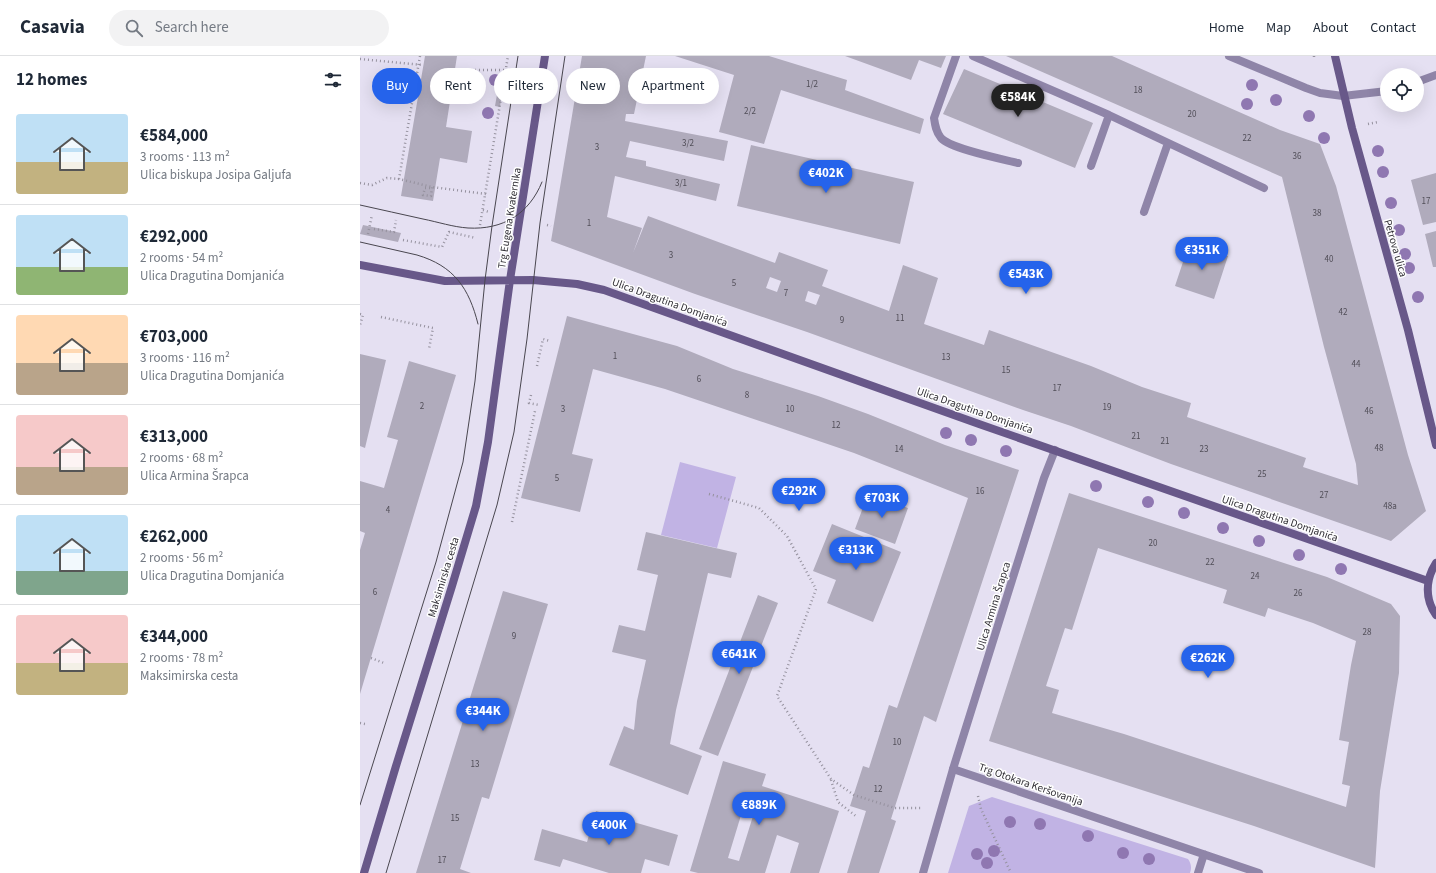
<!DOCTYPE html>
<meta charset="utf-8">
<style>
body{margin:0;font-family:"Source Sans 3",sans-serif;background:#f2f2f3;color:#1f2937;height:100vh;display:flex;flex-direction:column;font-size:15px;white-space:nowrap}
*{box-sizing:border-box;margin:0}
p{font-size:13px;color:#747a83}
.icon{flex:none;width:22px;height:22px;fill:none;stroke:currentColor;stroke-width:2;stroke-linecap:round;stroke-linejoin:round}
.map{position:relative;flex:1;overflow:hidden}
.drawer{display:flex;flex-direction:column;background:#fff;width:360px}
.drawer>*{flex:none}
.top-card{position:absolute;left:12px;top:12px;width:380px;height:36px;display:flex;gap:8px}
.fabs{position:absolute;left:1020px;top:12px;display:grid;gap:8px}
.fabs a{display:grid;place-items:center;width:44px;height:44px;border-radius:50%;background:#fff;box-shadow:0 4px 16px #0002;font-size:20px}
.price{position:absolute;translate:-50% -34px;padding:0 9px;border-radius:14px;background:#2563eb;color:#fff;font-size:13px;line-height:26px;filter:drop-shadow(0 1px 2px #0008)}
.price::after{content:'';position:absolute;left:50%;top:24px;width:12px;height:9px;margin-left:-6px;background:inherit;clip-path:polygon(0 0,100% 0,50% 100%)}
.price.on{background:#222;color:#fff}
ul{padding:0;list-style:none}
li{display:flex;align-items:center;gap:12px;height:100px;padding:0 16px}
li+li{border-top:1px solid #e0e1e3}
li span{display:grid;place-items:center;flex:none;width:112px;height:80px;border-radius:4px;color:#555}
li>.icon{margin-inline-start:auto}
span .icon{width:48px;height:48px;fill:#fffc;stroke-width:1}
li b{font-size:17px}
h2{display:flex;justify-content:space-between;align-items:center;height:48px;padding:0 16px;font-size:17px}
.tag{padding:0 14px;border-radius:18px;background:#fff;box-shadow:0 4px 16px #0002;font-size:14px;line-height:36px}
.tag.on{background:#2563eb;color:#fff}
header{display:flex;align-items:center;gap:24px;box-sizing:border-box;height:56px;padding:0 20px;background:#fff;border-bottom:1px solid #e0e1e3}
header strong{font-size:19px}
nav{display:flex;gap:22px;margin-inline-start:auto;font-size:14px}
.search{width:280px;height:36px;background:#f2f2f3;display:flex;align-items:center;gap:10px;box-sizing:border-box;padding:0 14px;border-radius:22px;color:#747a83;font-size:15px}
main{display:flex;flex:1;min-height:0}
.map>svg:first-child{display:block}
.green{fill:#c1b3e4}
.building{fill:#b0abbc;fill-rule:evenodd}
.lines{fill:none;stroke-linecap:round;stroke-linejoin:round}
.path{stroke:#95919e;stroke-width:2.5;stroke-dasharray:1 3;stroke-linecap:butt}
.lane{stroke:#8f85a8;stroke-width:8}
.street{stroke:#8f85a8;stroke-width:8}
.secondary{stroke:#685889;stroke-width:8}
.tram{stroke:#49464f;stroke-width:1}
.tree{fill:#8f77b1}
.labels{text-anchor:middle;stroke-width:3;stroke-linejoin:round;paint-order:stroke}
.number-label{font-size:9px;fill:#514e58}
.street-label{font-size:11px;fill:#312f36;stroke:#fff}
</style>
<header>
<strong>Casavia</strong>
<div class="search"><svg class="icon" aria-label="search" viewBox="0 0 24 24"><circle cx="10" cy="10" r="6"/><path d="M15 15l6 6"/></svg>Search here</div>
<nav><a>Home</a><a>Map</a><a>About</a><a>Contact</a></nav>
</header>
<main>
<section class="drawer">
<h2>12 homes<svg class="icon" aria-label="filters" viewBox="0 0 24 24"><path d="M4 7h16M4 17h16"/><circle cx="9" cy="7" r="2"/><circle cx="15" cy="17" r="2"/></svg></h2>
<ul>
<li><span style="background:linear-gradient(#bfe0f5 60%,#c2b280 0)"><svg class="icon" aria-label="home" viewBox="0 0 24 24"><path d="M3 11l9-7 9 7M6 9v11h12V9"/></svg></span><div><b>€584,000</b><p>3 rooms · 113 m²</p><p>Ulica biskupa Josipa Galjufa</p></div></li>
<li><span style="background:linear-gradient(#bfe0f5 65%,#8fb573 0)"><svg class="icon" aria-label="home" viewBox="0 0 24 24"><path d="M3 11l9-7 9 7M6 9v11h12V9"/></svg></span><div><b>€292,000</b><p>2 rooms · 54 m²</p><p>Ulica Dragutina Domjanića</p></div></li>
<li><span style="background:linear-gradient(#ffd9b3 60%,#b9a48a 0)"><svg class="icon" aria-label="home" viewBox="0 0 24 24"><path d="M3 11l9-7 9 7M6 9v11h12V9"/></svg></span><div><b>€703,000</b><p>3 rooms · 116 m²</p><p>Ulica Dragutina Domjanića</p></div></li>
<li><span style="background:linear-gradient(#f6c9c9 65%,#b9a48a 0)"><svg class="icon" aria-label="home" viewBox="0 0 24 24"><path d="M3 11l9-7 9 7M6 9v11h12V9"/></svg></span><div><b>€313,000</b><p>2 rooms · 68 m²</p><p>Ulica Armina Šrapca</p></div></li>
<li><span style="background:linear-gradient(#bfe0f5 70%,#7fa58c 0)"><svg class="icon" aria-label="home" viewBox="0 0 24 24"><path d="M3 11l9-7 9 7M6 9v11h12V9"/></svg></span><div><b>€262,000</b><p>2 rooms · 56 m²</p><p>Ulica Dragutina Domjanića</p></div></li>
<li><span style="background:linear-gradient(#f6c9c9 60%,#c2b280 0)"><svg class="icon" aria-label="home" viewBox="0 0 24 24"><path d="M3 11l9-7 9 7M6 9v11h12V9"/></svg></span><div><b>€344,000</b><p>2 rooms · 78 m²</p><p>Maksimirska cesta</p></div></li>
</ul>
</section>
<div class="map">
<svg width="1076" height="817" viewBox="0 0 1076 817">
<rect width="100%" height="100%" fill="#e5e0f2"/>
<path class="green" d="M320 406 376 421 357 492 301 479Z
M632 741 828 803C831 807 832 812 830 817H588L609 750Z"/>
<path class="building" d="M65 0H97L86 71 112 75 107 107 80 102 73 145 41 140Z
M222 0H286L274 58H266L265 65 368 85 364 105 270 85 266 101 286 105V110L360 128 356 145 255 120 247 161 282 172 273 197 288 160 415 207 419 196 468 214 462 230 529 255 543 209 578 222 564 268 624 289 629 274 731 310 782 331 831 347 827 361 946 402 943 411 998 429 996 408 964 291 922 121 646 0H752L920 74 960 88 976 130 1048 399 1066 455 1031 485 811 408 711 370 663 354 447 276 335 238 191 185ZM410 221 421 225 417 236 406 232ZM448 235 460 239 456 249 445 245Z
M315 0H409L487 24 485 34 564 63 560 78 421 34 404 88 359 76 374 19Z
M485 0H586L581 12 559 4 551 24Z
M604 13 733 67 715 112 583 58Z
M139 27 143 28 140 51 135 50Z
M391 89 554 126 540 188 377 150Z
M1076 117V166L1063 169 1051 124Z
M3 169 41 177 38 186 0 178Z
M1076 175V211H1073L1065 178Z
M829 188 868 200 854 243 815 230Z
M207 260 317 290 373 313 458 340 508 358 585 389 659 414 576 666 564 660 531 763 536 765 519 817H487L506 755 490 750 503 710 509 712 529 649 537 652 608 442 494 397 305 333 233 313 212 398 233 403 220 456 161 442Z
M0 298 26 304 5 392 0 390Z
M49 305 96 319 0 638V494L5 477 0 475V425L24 432 38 384 27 381Z
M709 437 967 521 1031 548 1040 560 1039 617 1020 735 1015 812 894 770 629 685ZM738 492 867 534 863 547 905 561 908 552 953 567 996 585 991 609 979 684 989 686 982 728 990 730 986 751 764 678 692 657 699 634 686 630 705 572 712 574Z
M508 438 548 452 535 488 495 473Z
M472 468 541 496 513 566 467 547 476 524 453 515Z
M286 476 377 497 371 522 348 517 316 654 310 688 342 700 328 739 249 709 264 670 274 674 277 645 286 604 252 596 259 569 285 575 298 519 277 514Z
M143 535 188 548 129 743 122 741 100 813 111 817H56Z
M398 539 418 547 358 700 339 693Z
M363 705 406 718 402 730 479 755 459 817H430L439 787 417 779 405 817H338L330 815ZM382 756 393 760 379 805 368 802Z
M236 755 318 779 309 810 285 803 281 817H249L203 803 200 811 174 804 182 773 227 786Z"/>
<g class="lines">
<path class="path" d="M60 0 39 123 72 131 126 138
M954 0V2
M0 3 63 9
M95 14H146
M1008 68 1018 66
M0 127 12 129 27 122 39 123
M70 132H65L63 139 71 140 72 131
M123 154 129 156
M120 169 148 0
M187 169 191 170
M14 173 34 176 36 164
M8 178 12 159
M43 184 82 191 89 176 116 182
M0 258 3 259 0 269
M21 261 73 272 69 293
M177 310 183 283 190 285
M171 339 169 347 179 349
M349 438 399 452 427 480 456 533 417 640 471 723 494 739 535 752H563
M152 466 175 355
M11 602 24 607
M0 667 5 668
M471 724 478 746 497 761
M618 740 621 753 651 817"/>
<path class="lane" d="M596 0 574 62C575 69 576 76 581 82 591 93 642 103 658 107
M613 0 749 59 904 132
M731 110 749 59
M784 156 808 87
M593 713 899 817
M838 817 844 798"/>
<path class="street" d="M869 0 946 32 960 37 983 40 1027 35
M1057 26 1076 19
M563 817 593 713 684 422 695 394"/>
<path class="secondary" d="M975 0 992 72 1048 274 1076 389
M0 209 85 225 173 224 217 228 244 234 619 368 1068 525
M1076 507C1065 524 1065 543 1076 559
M4 817 36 710 92 530 116 450 128 386 150 224 185 0"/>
<path class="tram" d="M0 149C21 154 42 158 63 163 78 166 93 171 108 172 143 174 169 158 182 126
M0 186 57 199C94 210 109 232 118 268
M0 749 76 506 103 406 115 325 125 224 132 170 158 0
M26 817 137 449 154 376 167 283 180 167 205 0"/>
</g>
<g class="tree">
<circle cx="135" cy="24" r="6"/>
<circle cx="892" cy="29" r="6"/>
<circle cx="916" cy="44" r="6"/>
<circle cx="887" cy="48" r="6"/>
<circle cx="128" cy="57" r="6"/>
<circle cx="949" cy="60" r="6"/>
<circle cx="964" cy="82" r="6"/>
<circle cx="1018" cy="95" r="6"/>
<circle cx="1023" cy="116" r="6"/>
<circle cx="1031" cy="147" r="6"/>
<circle cx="1039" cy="174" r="6"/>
<circle cx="1045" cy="198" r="6"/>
<circle cx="1049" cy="212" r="6"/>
<circle cx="1058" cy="241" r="6"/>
<circle cx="586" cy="377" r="6"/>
<circle cx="611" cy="384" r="6"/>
<circle cx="646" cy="395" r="6"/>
<circle cx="736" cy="430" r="6"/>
<circle cx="788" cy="446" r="6"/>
<circle cx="824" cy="457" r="6"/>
<circle cx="863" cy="472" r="6"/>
<circle cx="899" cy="485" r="6"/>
<circle cx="939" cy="499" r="6"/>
<circle cx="981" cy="513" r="6"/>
<circle cx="650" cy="766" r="6"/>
<circle cx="680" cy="768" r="6"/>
<circle cx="728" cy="780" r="6"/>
<circle cx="634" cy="795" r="6"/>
<circle cx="763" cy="797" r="6"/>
<circle cx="617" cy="798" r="6"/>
<circle cx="789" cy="803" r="6"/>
<circle cx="627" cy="807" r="6"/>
</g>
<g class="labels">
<g class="number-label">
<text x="452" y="31">1/2</text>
<text x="778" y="37">18</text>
<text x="390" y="58">2/2</text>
<text x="832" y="61">20</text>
<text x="887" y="85">22</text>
<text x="328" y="90">3/2</text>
<text x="237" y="94">3</text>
<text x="937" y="103">36</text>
<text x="321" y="130">3/1</text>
<text x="1066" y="148">17</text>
<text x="957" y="160">38</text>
<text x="229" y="170">1</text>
<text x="311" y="202">3</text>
<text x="969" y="206">40</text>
<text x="374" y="230">5</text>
<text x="426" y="240">7</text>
<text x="983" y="259">42</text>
<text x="540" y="265">11</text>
<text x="482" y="267">9</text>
<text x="255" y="303">1</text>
<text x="586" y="304">13</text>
<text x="996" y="311">44</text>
<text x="646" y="317">15</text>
<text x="339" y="326">6</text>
<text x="697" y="335">17</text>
<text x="387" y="342">8</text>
<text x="62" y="353">2</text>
<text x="747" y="354">19</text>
<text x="203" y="356">3</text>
<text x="430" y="356">10</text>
<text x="1009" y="358">46</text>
<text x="476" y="372">12</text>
<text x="776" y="383">21</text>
<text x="805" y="388">21</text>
<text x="1019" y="395">48</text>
<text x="539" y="396">14</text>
<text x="844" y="396">23</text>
<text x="902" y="421">25</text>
<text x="197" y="425">5</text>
<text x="620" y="438">16</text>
<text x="964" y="442">27</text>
<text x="1030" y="453">48a</text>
<text x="28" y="457">4</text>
<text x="793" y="490">20</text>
<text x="850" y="509">22</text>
<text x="895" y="523">24</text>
<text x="15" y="539">6</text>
<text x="938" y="540">26</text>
<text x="1007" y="579">28</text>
<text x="154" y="583">9</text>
<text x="537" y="689">10</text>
<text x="115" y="711">13</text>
<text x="518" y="736">12</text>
<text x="95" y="765">15</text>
<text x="82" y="807">17</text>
</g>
<g class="street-label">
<text transform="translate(149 162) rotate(-81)" y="4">Trg Eugena Kvaternika</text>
<text transform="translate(1036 192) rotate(74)" y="4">Petrova ulica</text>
<text transform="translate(310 246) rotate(20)" y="4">Ulica Dragutina Domjanića</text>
<text transform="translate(615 354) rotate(19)" y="4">Ulica Dragutina Domjanića</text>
<text transform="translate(920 462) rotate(19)" y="4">Ulica Dragutina Domjanića</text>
<text transform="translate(83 521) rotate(-73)" y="4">Maksimirska cesta</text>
<text transform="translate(633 550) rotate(-73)" y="4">Ulica Armina Šrapca</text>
<text transform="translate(671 728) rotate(19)" y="4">Trg Otokara Keršovanija</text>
</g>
</g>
</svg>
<div class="fabs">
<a><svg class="icon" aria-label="locate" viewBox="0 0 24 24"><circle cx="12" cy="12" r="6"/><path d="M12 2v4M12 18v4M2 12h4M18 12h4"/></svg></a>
</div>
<b class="price on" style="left:658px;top:62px">€584K</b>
<b class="price" style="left:466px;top:138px">€402K</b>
<b class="price" style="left:842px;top:215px">€351K</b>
<b class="price" style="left:666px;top:239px">€543K</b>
<b class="price" style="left:439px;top:456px">€292K</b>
<b class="price" style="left:522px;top:463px">€703K</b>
<b class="price" style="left:496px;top:515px">€313K</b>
<b class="price" style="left:379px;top:619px">€641K</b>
<b class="price" style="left:848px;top:623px">€262K</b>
<b class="price" style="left:123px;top:676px">€344K</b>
<b class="price" style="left:399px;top:770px">€889K</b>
<b class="price" style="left:249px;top:790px">€400K</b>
<div class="top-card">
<a class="tag on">Buy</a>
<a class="tag">Rent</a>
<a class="tag">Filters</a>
<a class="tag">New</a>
<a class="tag">Apartment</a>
</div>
</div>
</main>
